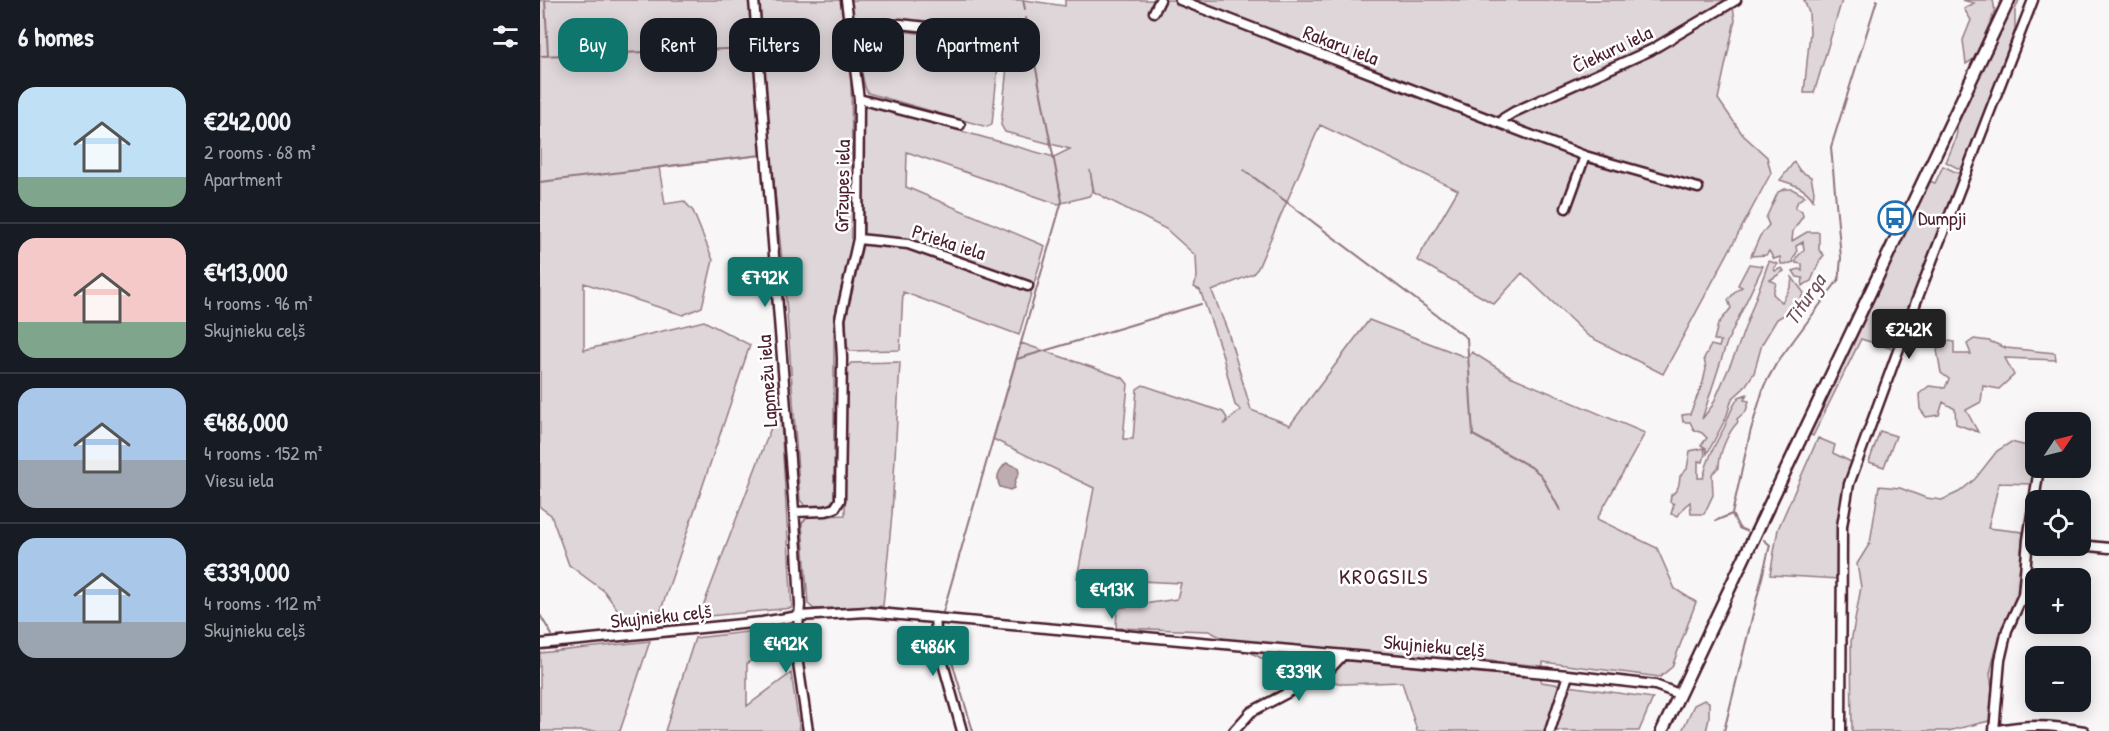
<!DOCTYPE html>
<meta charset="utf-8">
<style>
body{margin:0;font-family:"Patrick Hand",sans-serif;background:#242831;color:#f1f3f6;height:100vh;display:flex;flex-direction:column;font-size:22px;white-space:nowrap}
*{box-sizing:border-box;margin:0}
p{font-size:20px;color:#9ea1a6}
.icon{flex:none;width:33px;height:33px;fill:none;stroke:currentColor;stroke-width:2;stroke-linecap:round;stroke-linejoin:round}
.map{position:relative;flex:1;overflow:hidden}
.sheet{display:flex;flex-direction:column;background:#171b24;width:540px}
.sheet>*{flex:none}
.hud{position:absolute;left:18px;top:18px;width:570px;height:54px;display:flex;gap:12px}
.needle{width:39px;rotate:55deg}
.buttons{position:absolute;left:1485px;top:412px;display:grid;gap:12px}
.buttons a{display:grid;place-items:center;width:66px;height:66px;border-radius:12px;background:#171b24;box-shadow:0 3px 15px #0003;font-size:30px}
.price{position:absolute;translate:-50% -51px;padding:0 14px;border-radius:6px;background:#0f766e;color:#fff;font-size:20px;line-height:39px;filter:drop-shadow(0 2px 3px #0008)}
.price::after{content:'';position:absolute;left:50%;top:36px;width:18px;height:14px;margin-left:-9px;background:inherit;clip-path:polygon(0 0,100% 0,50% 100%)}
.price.selected{background:#222;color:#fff}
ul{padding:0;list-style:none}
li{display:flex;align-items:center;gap:18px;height:150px;padding:0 18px}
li+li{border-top:2px solid #363941}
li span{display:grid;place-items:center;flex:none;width:168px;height:120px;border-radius:18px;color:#555}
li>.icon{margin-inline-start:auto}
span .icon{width:72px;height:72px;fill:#fffc;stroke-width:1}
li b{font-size:26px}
h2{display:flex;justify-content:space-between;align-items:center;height:72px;padding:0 18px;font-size:26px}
.chip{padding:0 21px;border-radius:18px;background:#171b24;box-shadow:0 3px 15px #0003;font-size:21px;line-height:54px}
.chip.selected{background:#0f766e;color:#fff}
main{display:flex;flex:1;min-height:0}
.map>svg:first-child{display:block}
.green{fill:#ded6d9;stroke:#947a82;stroke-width:1.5}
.water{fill:#bdadb0;stroke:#8f747b;stroke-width:1.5}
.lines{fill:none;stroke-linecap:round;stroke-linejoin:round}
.stream{stroke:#8f747b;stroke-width:2}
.minor-casing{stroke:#4a1f2b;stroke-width:13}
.major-casing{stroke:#4a1f2b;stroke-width:15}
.minor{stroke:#fff;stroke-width:8}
.major{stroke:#fff;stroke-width:10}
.labels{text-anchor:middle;stroke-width:5;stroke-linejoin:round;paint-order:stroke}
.street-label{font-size:20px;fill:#4a1f2b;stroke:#fff}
.poi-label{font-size:20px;fill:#4a1f2b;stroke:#fff;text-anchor:start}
.water-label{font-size:21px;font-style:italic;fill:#72515a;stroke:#fff}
.quarter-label{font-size:22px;letter-spacing:1.5px;fill:#4a1f2b;stroke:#fff}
</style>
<main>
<section class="sheet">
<h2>6 homes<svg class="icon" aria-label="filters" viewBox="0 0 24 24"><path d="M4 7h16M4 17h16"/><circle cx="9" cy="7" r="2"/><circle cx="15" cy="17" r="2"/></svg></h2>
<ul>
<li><span style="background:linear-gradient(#bfe0f5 75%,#7fa58c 0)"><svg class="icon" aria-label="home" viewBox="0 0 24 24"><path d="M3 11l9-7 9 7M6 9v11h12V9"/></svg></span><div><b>€242,000</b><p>2 rooms · 68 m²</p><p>Apartment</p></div></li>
<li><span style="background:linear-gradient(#f6c9c9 70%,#7fa58c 0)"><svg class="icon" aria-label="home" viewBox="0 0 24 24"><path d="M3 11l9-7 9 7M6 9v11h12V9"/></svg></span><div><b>€413,000</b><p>4 rooms · 96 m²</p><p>Skujnieku ceļš</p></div></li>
<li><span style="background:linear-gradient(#a9c7e8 60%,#9aa5b1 0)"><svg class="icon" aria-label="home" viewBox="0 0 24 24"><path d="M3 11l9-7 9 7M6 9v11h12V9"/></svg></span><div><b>€486,000</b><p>4 rooms · 152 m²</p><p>Viesu iela</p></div></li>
<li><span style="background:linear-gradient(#a9c7e8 70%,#9aa5b1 0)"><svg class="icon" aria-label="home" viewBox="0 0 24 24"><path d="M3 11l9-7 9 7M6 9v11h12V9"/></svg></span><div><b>€339,000</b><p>4 rooms · 112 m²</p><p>Skujnieku ceļš</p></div></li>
</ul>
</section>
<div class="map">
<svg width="1569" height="731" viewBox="0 0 1569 731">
<rect width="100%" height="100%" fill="#f8f6f7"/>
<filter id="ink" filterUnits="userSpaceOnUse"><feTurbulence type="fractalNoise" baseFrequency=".0167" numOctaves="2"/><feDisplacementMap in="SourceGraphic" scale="12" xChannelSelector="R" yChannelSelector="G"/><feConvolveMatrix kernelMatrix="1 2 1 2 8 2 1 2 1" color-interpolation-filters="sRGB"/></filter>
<g filter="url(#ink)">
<path class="green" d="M0 0H484L525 6V0H1192L1195 20 1178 99 1203 135 1227 157 1231 173 1123 374 1048 336 982 273 954 304 877 260 918 190 780 125 718 268 713 274 672 291 688 332 711 410 750 425 829 320 928 358 932 352 970 376 1105 433 1057 519 1117 548 1135 589 1156 602 1132 667 1120 677 1003 662 1001 682 1113 698 1099 731H877L862 682 804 684 750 673 669 631 576 628 577 608 637 599 641 583 537 578 554 488 453 439 481 343 583 378 588 384 583 439H593L597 389 603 385 683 412 687 418 685 423 701 410 695 405 682 353 660 290 654 287 657 277 656 256 626 229 554 192 550 170 553 191 549 196 518 204 367 152 366 187 505 246 479 335 363 292 360 350 310 351 307 346 306 319 324 240V109L328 105 514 157 530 149 465 132 461 125 469 47 475 42 497 46V33L358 19 320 26 315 23 312 7 304 32 311 75 313 238 294 319V499L289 505 265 506 260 500 246 299 231 154 119 167 125 204 144 201 153 211 173 260 162 307 143 315 44 283V350L164 321 210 345 117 622 83 617 64 591 29 565 11 515 0 507Z
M1264 0H1302L1274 93H1264L1270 32 1269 13Z
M1422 0H1453L1455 11 1434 59 1426 64 1423 40 1431 20 1424 9 1434 3Z
M1474 0H1479L1475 10V30L1423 171 1406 162C1411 150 1418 137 1417 126Z
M359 31 456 41 460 46 452 124 447 127 328 93C321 84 321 57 318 44L323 38Z
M1254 162 1260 171 1271 177 1274 191 1273 200C1266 188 1253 184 1240 180Z
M1403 166 1422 175 1408 207 1410 210 1356 350 1321 339 1273 436 1269 434 1389 181 1395 183Z
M1245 189H1252L1265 196 1258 201 1255 208 1262 211 1263 216 1253 231 1252 241 1267 232H1279V250L1284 255 1280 260 1271 281 1262 286 1263 278 1257 277 1253 271 1259 269 1262 271V264L1256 263V258L1264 250 1263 242 1256 246 1257 252 1253 259 1254 262 1247 264H1241L1240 257 1234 259 1229 251 1226 255 1211 256 1220 236 1229 225 1226 218 1238 192Z
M1229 261 1238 264 1234 268 1235 271 1242 268 1244 271 1230 280 1236 283 1233 294 1242 302 1251 286 1252 277 1264 293 1254 309 1237 319 1222 344 1214 373 1204 388 1192 399 1186 418 1167 454 1166 448 1161 445 1167 438 1162 433 1154 430 1150 422H1143L1142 415 1150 414 1163 382 1166 369 1164 358 1171 345 1179 347 1181 341 1174 340 1178 324 1191 308 1188 300 1196 291 1202 287 1198 285 1209 264 1223 266 1187 342 1162 419 1172 406 1198 347Z
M1434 339 1449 341 1466 348 1515 353 1516 360 1465 358 1474 375 1459 389 1443 386 1441 402 1426 410 1438 432 1416 424 1415 409 1403 402 1399 415 1386 417 1380 409 1379 394 1389 386 1405 388 1409 379 1401 373 1397 350 1405 340 1414 342V354H1431L1427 344Z
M360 362 352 514 343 606 274 609 268 604 262 523 267 517 305 515 306 369 311 363Z
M1207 394 1204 400 1209 401 1206 411 1197 419 1198 422C1188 432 1179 453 1179 467L1172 474 1173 495 1164 514H1151L1150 502 1144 507 1138 516 1131 514 1134 504 1130 502 1131 495C1139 490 1139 485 1140 476L1147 469 1150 451 1164 448 1165 454 1163 462 1158 461V478H1163C1168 458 1174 446 1184 428 1189 417 1191 407 1199 397Z
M240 404 252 608 159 617Z
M1340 431 1356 436 1344 467 1329 462Z
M1278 438 1295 445 1293 453 1313 463 1300 507 1299 579 1230 575 1238 529Z
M1471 442 1495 448 1496 468 1492 484 1459 483 1448 528 1483 532 1474 629 1455 651 1450 674 1454 704 1449 721 1408 731H1312L1311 642 1321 587 1317 564 1330 543 1339 486 1360 488 1386 498 1402 500 1419 492 1435 479 1457 451Z
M250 627 249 642 207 663V706L251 673 260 731H125L155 638Z
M110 641 80 731H0V653Z
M1164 700 1169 702V719L1166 731H1142L1154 705Z"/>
<path class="water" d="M466 463 478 467 479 473 475 481 474 488 470 490 460 487C455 476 459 471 466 463Z"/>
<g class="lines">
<path class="stream" d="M5 0 8 56
M483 0 485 9
M0 56 213 48
M704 170 927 338 933 435 991 467 1001 475 1020 510
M0 182 221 155
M477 359 661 304
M1175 521 1192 514
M1206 531 1199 528 1192 514 1210 433 1224 386 1236 364 1299 279 1301 258 1291 147 1337 0
M403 612 522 201 486 18
M0 615 12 635
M402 629 433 731
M906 657 1009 667
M1184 731 1230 545 1224 540"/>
<g class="minor-casing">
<path id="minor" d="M214 0 257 549 260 605 256 650 268 731
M640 0 1045 156 1158 188
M614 12 620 0
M312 35 360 24 432 32
M319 99 420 125
M962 123 964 118 974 112 1111 50 1196 0
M1026 208 1045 156
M318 239 368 244 488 286
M254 512 286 511 295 508 300 500 302 358 300 319 318 239 319 99 306 0
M1540 545 1569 548
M395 618 397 642 422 731
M0 644 222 622 259 616 327 612 1028 675 1115 685 1139 694
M694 731 711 712 787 672 803 655
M1010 731 1028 675
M1301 731 1302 526 1309 484 1376 302 1493 0
M1454 731 1460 660 1467 630 1483 595 1488 540 1499 468
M1454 731C1488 724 1510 725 1544 731"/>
</g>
<g class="major-casing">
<path id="major" d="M1122 731 1469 0"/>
</g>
<use href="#minor" class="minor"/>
<use href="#major" class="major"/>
</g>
</g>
<defs>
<g id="bus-ring" transform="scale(1.725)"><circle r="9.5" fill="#fff" stroke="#1f6fb2" stroke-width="1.5"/><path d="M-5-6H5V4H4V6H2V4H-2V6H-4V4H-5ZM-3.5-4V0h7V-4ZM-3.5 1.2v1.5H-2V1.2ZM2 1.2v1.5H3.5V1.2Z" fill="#1f6fb2"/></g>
</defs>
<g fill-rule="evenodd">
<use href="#bus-ring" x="1355" y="218"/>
</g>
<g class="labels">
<g class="street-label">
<text transform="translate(801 45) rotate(21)" y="7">Rakaru iela</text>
<text transform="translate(1072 49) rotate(-25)" y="7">Čiekuru iela</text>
<text transform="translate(302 186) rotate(-89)" y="7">Grīzupes iela</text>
<text transform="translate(409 242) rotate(18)" y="7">Prieka iela</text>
<text transform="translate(227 381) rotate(-94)" y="7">Lapmežu iela</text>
<text transform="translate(121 616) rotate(-6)" y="7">Skujnieku ceļš</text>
<text transform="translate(894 646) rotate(5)" y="7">Skujnieku ceļš</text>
</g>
<g class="poi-label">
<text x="1378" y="225">Dumpji</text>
</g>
<g class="water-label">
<text transform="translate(1265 300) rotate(-56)" y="7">Titurga</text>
</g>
<g class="quarter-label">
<text x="844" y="584">KROGSILS</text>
</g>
</g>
</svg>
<div class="buttons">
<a><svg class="needle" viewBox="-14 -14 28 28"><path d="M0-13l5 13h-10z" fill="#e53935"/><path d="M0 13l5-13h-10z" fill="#9ea1a6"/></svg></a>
<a><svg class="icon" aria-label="locate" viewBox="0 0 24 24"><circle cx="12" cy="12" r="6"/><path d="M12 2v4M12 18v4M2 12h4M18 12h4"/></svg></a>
<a>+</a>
<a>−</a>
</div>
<b class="price" style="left:225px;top:308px">€792K</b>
<b class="price selected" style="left:1369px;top:360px">€242K</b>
<b class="price" style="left:572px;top:620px">€413K</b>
<b class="price" style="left:246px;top:674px">€492K</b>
<b class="price" style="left:393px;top:677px">€486K</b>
<b class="price" style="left:759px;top:702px">€339K</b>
<div class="hud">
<a class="chip selected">Buy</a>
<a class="chip">Rent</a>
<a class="chip">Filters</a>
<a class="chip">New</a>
<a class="chip">Apartment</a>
</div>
</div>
</main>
